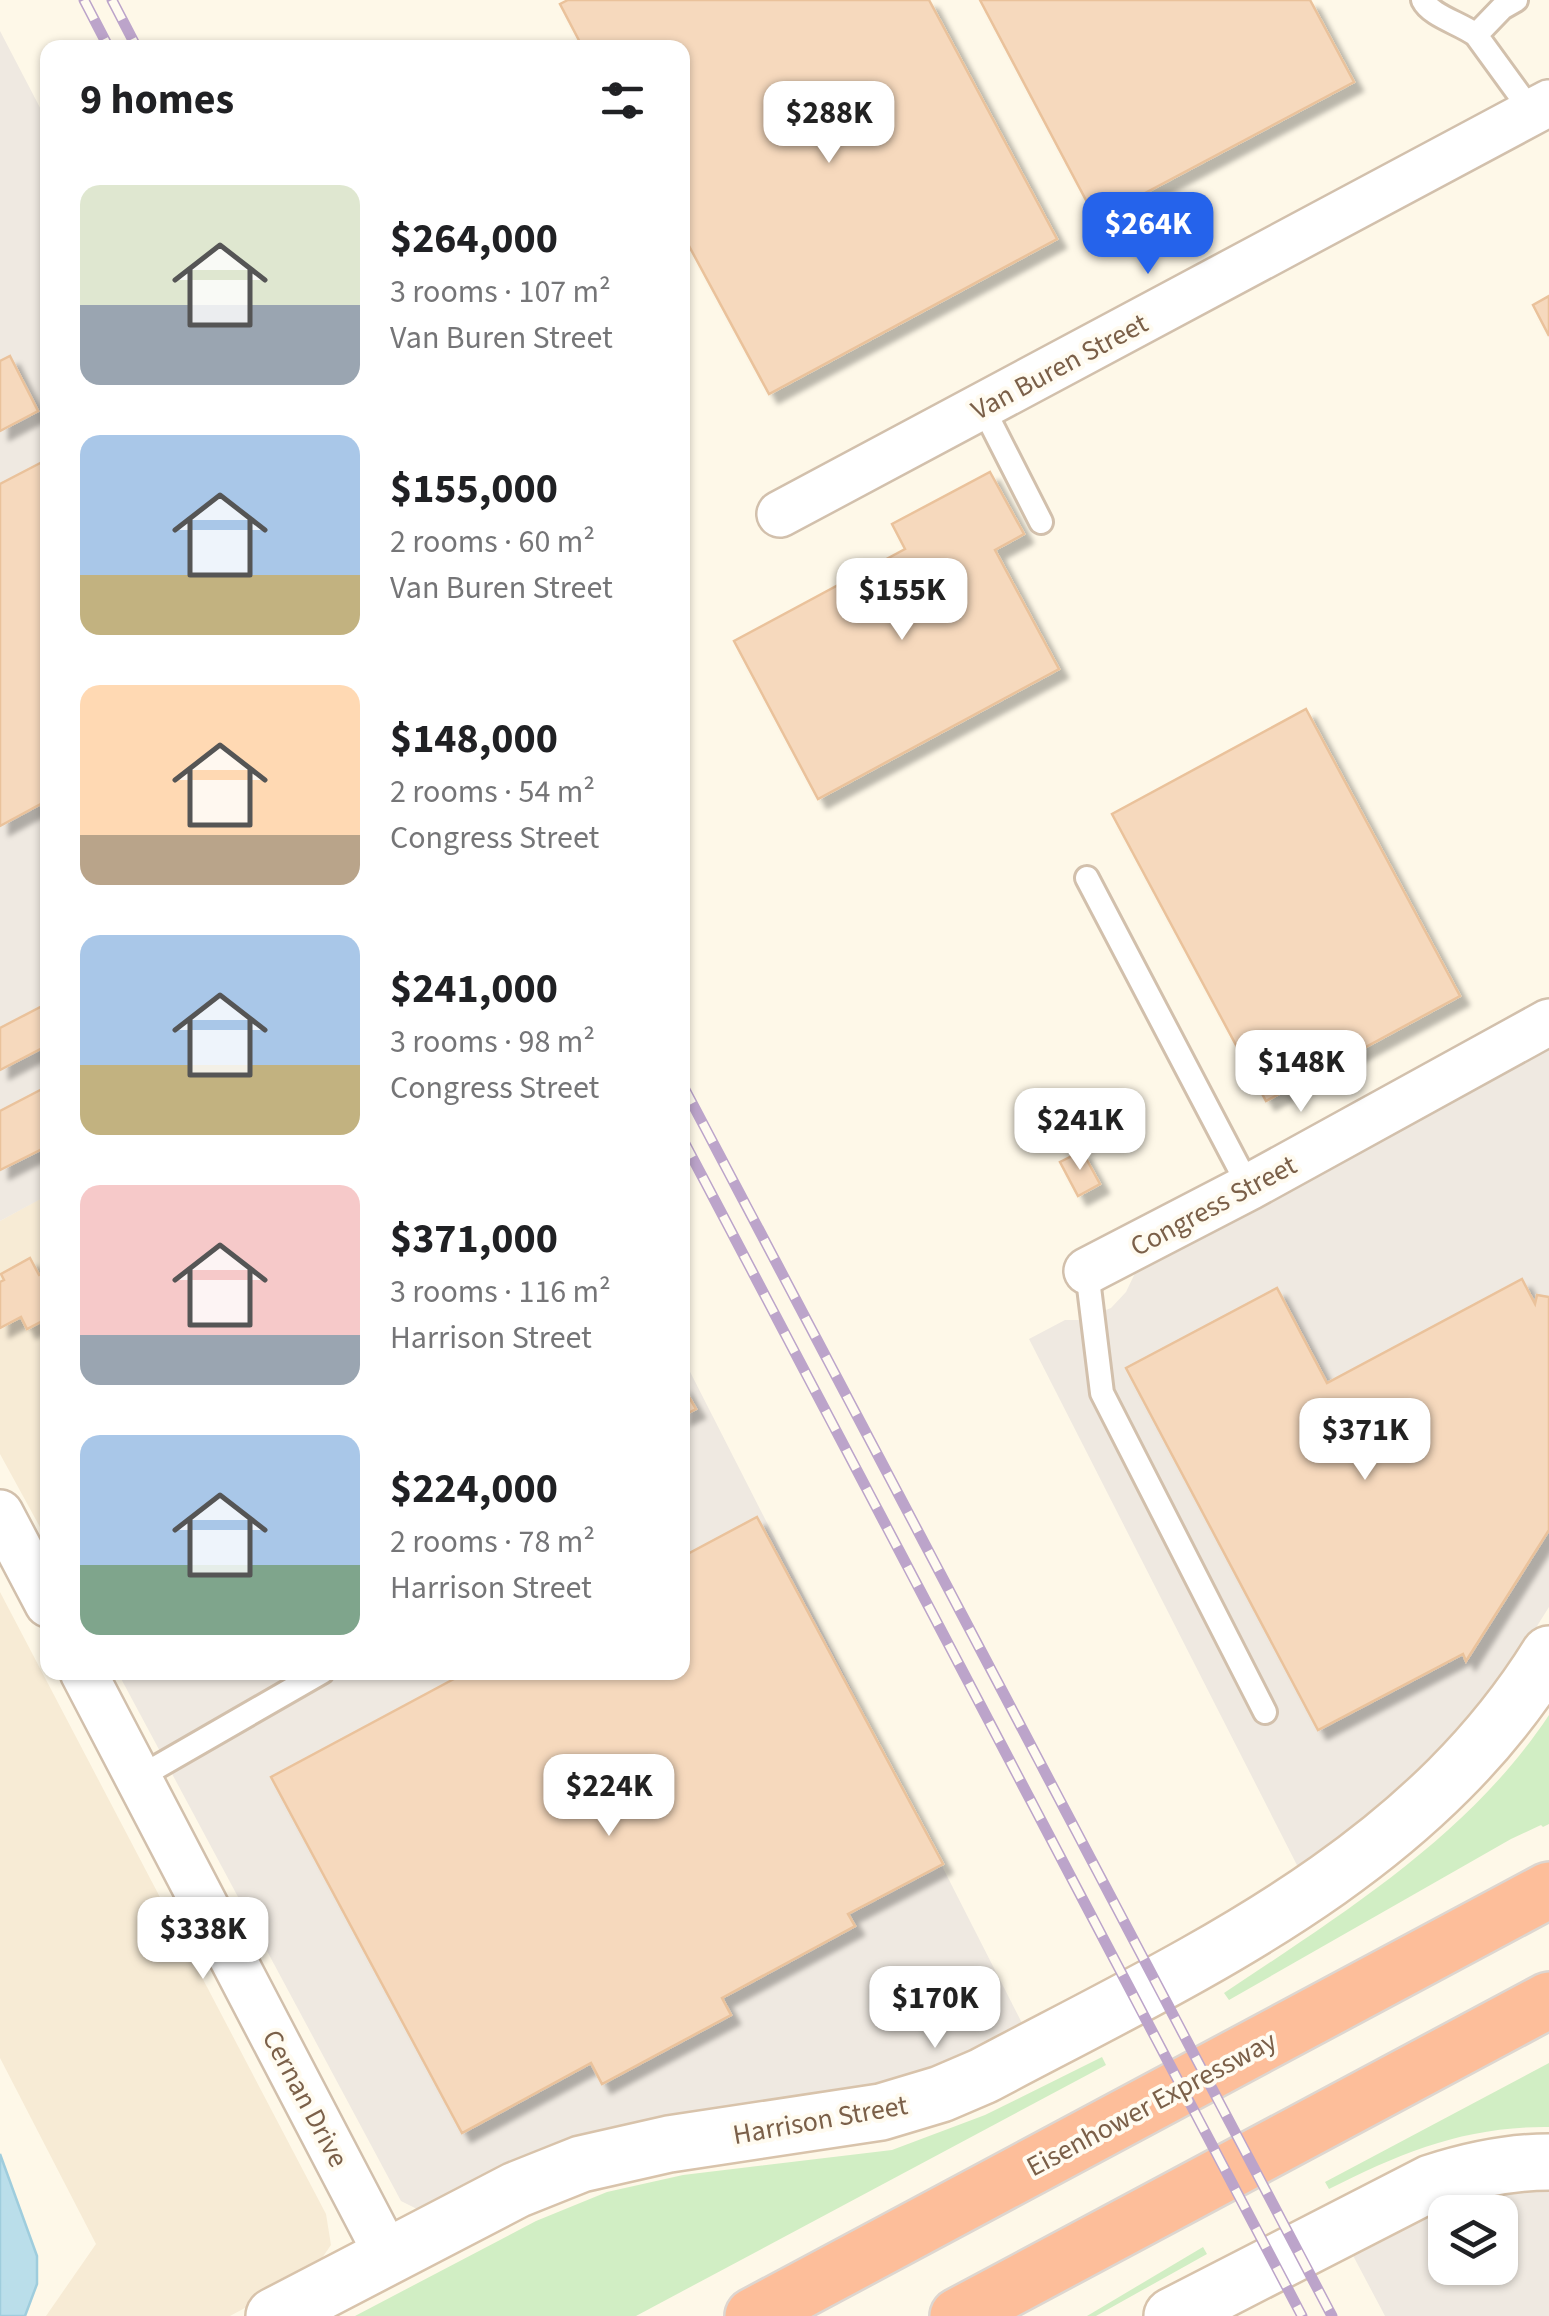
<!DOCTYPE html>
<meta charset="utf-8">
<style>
body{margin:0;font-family:"Source Sans 3",sans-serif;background:#f2f2f2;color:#202124;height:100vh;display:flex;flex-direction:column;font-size:38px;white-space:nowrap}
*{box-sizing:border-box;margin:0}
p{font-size:32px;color:#757577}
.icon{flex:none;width:55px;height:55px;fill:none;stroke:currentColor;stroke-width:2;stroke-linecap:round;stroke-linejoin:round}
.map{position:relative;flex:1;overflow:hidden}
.details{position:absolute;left:40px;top:40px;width:650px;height:1640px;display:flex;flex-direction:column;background:#fff;border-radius:20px;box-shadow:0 2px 8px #0004}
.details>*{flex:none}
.buttons{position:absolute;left:1428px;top:2195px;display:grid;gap:20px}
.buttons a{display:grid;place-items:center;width:90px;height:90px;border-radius:20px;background:#fff;box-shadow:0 2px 8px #0004;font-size:50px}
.price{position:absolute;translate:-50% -85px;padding:0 22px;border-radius:20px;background:#fff;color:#222;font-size:32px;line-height:65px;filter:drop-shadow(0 2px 5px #0008)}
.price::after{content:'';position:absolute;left:50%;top:60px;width:30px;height:22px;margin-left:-15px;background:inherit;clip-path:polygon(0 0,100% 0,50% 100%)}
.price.selected{background:#2563eb;color:#fff}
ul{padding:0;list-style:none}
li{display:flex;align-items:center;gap:30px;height:250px;padding:0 40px}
li span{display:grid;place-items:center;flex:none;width:280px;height:200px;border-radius:20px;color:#555}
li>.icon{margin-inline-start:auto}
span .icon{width:120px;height:120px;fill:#fffc;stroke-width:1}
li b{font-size:42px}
h2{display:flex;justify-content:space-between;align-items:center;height:120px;padding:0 40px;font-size:42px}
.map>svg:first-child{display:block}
.residential{fill:#f7ebd5}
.industrial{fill:#efe9e1;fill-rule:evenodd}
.green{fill:#d1eec4}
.water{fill:#badeea;stroke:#9fcddd;stroke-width:2.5}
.building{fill:#f6d9bd;stroke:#eac29b;stroke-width:2.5;filter:url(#shadow)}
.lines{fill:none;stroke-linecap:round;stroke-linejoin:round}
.lane-casing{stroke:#d2c0ac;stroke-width:28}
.street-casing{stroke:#d2c0ac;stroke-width:50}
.secondary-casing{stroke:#d8c3ab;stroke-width:60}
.highway-casing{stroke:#ddd6d0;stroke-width:60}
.lane{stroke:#fff;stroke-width:22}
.street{stroke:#fff;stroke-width:45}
.secondary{stroke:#fff;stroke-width:55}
.highway{stroke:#fdbe9a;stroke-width:55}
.rail-casing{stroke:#bca4ca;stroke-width:11}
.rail{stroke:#fffbf0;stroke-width:8;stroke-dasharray:22;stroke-linecap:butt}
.labels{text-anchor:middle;stroke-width:8;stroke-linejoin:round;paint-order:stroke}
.street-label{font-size:28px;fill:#7b6049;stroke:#fffbf0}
</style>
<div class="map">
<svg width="1549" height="2316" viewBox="0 0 1549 2316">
<defs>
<filter id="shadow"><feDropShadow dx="9" dy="9" stdDeviation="2.5" flood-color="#0004"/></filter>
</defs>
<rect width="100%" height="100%" fill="#fef8e8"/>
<path class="residential" d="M47 1195 48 1526 41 1529 0 1454V1221Z
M0 1592 326 2214 331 2245 313 2271 230 2316H46L96 2244 0 2058Z"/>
<path class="industrial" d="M0 31 48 123V1195L0 1221Z
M1549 1045V1607L1512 1666 1453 1739 1374 1817 1301 1873 1029 1339 1065 1320H1080L1111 1308 1126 1292 1136 1271Z
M683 1358 1025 2029 914 2079 417 2209 401 2201 118 1673 682 1672Z
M1549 2186V2316H1385L1349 2248 1451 2200ZM1445 2212H1500V2268H1445Z"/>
<path class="green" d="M1549 1715V1824L1543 1827 1541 1825 1511 1839 1229 2000 1224 1993C1342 1914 1469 1836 1549 1715Z
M1102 2057 1106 2065 636 2316H355L536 2221 607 2192 683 2175 892 2150 985 2115Z
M1549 2063V2127C1466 2126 1402 2152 1329 2189L1325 2182Z
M1203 2247 1207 2254 1096 2316H1087Z"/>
<path class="water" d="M0 2154 37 2256V2284L25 2316H0Z"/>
<path class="building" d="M568 0H929L1057 239 769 394 682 233V48H583L560 4Z
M980 0H1310L1354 82 1096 219Z
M1549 296V336L1533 305Z
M10 356 38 411 0 431V361Z
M48 459V800L0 826V484Z
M990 472 1024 534 995 550 1059 669 818 799 734 641 905 549 892 524Z
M1306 709 1460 996 1266 1101 1112 814Z
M48 1003V1045L0 1070V1028Z
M48 1086V1146L0 1170V1111Z
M1082 1151 1100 1184 1078 1196 1060 1162Z
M30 1258 39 1275 48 1271V1318L27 1329 21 1317 0 1328V1282L4 1280 1 1274Z
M1522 1279 1535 1304 1537 1295 1549 1297V1530L1466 1661 1463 1654 1318 1730 1126 1368 1277 1288 1327 1383Z
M682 1385 696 1409 682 1416Z
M757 1517 943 1864 848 1914 855 1926 722 1998 731 2015 602 2084 591 2063 462 2133 271 1777 467 1672H682V1557Z"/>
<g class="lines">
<g class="lane-casing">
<path id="lane" d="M1423 0C1431 16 1460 23 1476 35
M1516 0 1502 8 1476 35 1532 112
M982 406 1041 522
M1087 878 1249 1187
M1087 1271 1102 1393 1265 1712
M138 1778 322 1672"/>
</g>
<g class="street-casing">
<path id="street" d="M780 514 1549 103
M1087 1271 1249 1187 1549 1022
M0 1513 48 1604
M83 1672 389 2258"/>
</g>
<g class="secondary-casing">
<path id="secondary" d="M274 2316 516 2190 581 2164 669 2144 881 2112 941 2094 983 2076C1194 1964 1418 1865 1549 1654
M1172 2316 1431 2183C1471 2170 1508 2162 1549 2162"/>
</g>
<g class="highway-casing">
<path id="highway" d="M753 2316 1549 1890
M958 2316 1549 2000"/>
</g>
<use href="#lane" class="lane"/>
<use href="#street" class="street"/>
<use href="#secondary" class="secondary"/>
<use href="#highway" class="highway"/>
<g class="rail-casing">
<path id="rail" d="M84 0 109 48
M112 0 137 48
M682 1084 1332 2316
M682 1138 1302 2316"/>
</g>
<use href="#rail" class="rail"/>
</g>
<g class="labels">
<g class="street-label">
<text transform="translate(1059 366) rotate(-28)" y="10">Van Buren Street</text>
<text transform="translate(1213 1205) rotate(-28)" y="10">Congress Street</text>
<text transform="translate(306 2098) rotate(62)" y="10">Cernan Drive</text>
<text transform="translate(1151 2103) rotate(-28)" y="10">Eisenhower Expressway</text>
<text transform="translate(820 2119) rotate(-10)" y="10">Harrison Street</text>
</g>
</g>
</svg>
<div class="buttons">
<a><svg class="icon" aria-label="layers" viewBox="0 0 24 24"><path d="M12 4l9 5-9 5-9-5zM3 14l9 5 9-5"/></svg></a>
</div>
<b class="price" style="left:829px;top:166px">$288K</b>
<b class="price selected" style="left:1148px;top:277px">$264K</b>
<b class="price" style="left:902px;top:643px">$155K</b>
<b class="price" style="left:1301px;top:1115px">$148K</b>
<b class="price" style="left:1080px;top:1173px">$241K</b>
<b class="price" style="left:1365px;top:1483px">$371K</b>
<b class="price" style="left:609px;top:1839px">$224K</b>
<b class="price" style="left:203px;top:1982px">$338K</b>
<b class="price" style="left:935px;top:2051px">$170K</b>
<section class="details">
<h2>9 homes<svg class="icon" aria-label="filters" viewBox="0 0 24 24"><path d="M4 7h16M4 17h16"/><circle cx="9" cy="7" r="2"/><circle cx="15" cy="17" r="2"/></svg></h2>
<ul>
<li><span style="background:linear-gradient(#dfe7d0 60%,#9aa5b1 0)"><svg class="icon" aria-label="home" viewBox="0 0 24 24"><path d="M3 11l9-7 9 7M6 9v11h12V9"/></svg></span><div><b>$264,000</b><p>3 rooms · 107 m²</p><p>Van Buren Street</p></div></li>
<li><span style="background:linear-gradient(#a9c7e8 70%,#c2b280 0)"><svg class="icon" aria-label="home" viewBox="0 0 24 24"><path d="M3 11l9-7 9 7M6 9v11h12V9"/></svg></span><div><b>$155,000</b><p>2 rooms · 60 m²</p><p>Van Buren Street</p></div></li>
<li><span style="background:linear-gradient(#ffd9b3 75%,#b9a48a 0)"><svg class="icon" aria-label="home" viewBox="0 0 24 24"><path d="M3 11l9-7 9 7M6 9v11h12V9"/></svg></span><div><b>$148,000</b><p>2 rooms · 54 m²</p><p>Congress Street</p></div></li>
<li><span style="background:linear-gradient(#a9c7e8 65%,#c2b280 0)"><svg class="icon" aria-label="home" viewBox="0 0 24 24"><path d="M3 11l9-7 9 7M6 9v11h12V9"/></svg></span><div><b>$241,000</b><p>3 rooms · 98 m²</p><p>Congress Street</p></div></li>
<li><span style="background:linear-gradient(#f6c9c9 75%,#9aa5b1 0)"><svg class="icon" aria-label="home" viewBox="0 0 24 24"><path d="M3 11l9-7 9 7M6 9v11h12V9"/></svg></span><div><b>$371,000</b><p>3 rooms · 116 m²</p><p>Harrison Street</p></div></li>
<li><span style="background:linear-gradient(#a9c7e8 65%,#7fa58c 0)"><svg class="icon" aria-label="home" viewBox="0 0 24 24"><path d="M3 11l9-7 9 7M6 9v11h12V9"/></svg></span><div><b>$224,000</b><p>2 rooms · 78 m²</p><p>Harrison Street</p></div></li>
</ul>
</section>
</div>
